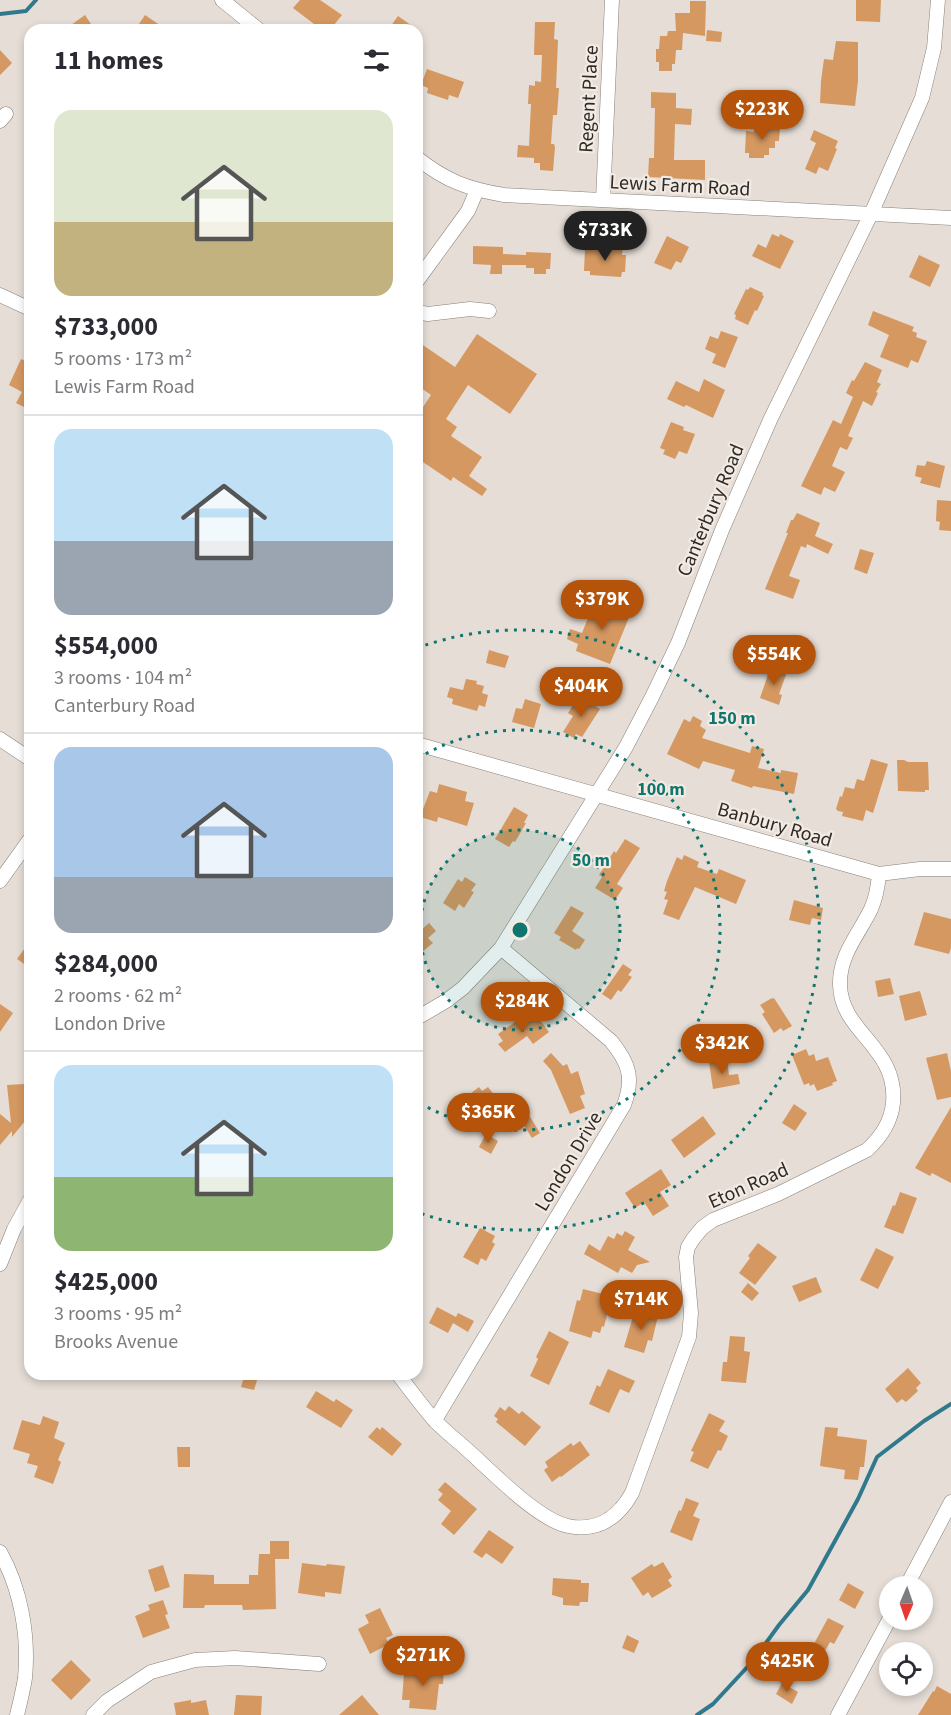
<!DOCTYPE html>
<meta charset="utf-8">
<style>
body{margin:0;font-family:"Source Sans 3",sans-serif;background:#f2f2f3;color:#2b2b33;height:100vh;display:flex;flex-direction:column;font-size:22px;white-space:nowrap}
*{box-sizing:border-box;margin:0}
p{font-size:20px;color:#7c7c81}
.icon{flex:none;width:33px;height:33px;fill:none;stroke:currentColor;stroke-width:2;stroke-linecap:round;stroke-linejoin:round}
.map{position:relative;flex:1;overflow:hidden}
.side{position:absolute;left:24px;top:24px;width:399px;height:1356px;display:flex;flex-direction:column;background:#fff;border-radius:18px;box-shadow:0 3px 9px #0003}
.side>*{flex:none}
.needle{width:39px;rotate:182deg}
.tools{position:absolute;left:879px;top:1576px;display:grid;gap:12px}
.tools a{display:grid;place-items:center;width:54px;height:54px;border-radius:50%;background:#fff;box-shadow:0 3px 9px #0003;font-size:30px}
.price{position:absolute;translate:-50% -51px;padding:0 14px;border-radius:21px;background:#b45309;color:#fff;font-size:20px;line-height:39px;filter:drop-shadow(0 2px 3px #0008)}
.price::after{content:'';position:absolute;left:50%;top:36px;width:18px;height:14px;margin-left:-9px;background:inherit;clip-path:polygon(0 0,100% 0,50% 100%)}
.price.on{background:#222;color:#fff}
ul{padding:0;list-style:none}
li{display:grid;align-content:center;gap:12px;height:318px;padding:0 30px}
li+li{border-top:2px solid #e1e1e2}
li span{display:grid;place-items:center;height:186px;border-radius:18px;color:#555}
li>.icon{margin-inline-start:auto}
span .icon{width:108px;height:108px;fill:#fffc;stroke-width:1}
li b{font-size:26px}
h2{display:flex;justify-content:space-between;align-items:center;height:72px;padding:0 30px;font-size:26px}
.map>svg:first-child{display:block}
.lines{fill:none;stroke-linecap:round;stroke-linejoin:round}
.stream{stroke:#30798d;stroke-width:4}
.building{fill:#d59861}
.minor-casing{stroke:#87807a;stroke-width:15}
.minor{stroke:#fff;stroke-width:14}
.ring{fill:none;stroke:#0f766e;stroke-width:3;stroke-dasharray:3 6}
.labels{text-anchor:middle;stroke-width:4.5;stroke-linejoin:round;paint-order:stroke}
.street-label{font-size:20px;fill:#2d2a27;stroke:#f2eae3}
.centre{fill:#0f766e;stroke:#f2eae3;stroke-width:3}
.ring-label{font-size:18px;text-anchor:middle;font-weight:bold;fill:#0f766e;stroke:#f2eae3;stroke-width:4.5;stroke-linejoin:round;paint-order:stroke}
</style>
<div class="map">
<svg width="951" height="1715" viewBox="0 0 951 1715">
<rect width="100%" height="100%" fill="#e5ddd6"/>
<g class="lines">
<path class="stream" d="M0 14 26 11 36 0
M697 1715 713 1704 752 1662 779 1625 808 1590 858 1499 877 1457 924 1421 951 1404"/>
</g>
<path class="building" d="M300 0H320L342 15 330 30H322L293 8Z
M856 0H881L880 22 856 21Z
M690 1H706L705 36 683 33 682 50H676L675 64H672V71H659V62H656V49H659L660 36H667L668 31H676L675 13H690Z
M85 15 95 30H64Z
M145 15 167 30H135Z
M398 16 418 30H388Z
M535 22H555L554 39 558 40 556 88H559L557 115H553L551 144H554L555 147 553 171 540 170V163H534V158L517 157 518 145 529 146 531 104H528L529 85 535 86V81L541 82 542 55H534Z
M707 30 722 32 721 42 706 41Z
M836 41 858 42V81L855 106 820 103 821 81 824 59 833 60Z
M0 50 12 63 0 75Z
M427 69 464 82 458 98 449 95 448 100 427 93 428 88 421 85Z
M651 92 676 93V108L692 109 691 125 675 124 674 160H705V180L648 177 649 158H654L655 108H651Z
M755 125 780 126 779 141H775V148H769V155H764V158H749V153H745L746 131 754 132Z
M814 130 838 141 835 148 837 149 828 171 819 167 816 174 805 169 816 143 810 140Z
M772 234 779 237 780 234 794 241 780 269 752 256 758 244 766 248Z
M667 236 689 247 681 263 676 261 671 270 654 263Z
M473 246 503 247V254L526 255V252L551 253 550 269H546V274H534V268H526V265H502V274H490L491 265 473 264Z
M611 246H623L622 255H626L625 272H622L621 277 590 275V271H584L585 249 611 250Z
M919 255 940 265 930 287 909 277Z
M750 287 763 293 762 295 764 296 757 311 755 310 748 325 735 319 736 315 734 314 746 289 748 290Z
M873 311 914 327 912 331 917 333 916 337 927 341 918 363 911 360 908 368 880 357 889 335 868 325Z
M721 331 738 337 725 368 712 363 716 354 705 349 710 336 718 339Z
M477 334 537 374 510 414 468 385 446 419 457 427 451 436 482 457 469 476 487 489 482 496 453 477 451 481 417 458V416L431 395 417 385V341L455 367Z
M21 359 30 363V410L16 403 22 392 9 385Z
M865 362 882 370 877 382 881 384 876 392 878 393 872 406 863 401 848 436 853 438 847 450 840 447 832 466 845 472 835 492 824 487 821 495 801 486 833 420 841 424 853 397 846 393 852 380 854 381Z
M704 379 725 390 713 418 686 405 684 407 667 399 676 381 699 392Z
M671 422 684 427 683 430 695 434 687 454 679 451 675 459 663 454 665 450 660 448Z
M927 461 945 466 940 488 920 483 922 478 915 476 917 465 925 466Z
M937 500 951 501V531L939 530 940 522 936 521Z
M797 513 820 523 815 536 833 544 828 554 807 544 806 548 801 546 789 576 800 580 793 599 765 589 788 533H786L791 520H793Z
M860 549 874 553 867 574 854 569Z
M606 600 632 610 610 664 576 651 578 644 567 639 570 629 582 633 595 601 604 605Z
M489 650 509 656 505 668 486 663Z
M771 666 787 672 779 694 782 695 779 705 760 698Z
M466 679 477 681 476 684 484 686 482 693 488 695 485 707 479 705 477 711 452 704 453 699 447 697 450 687 463 690Z
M525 699 541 704 534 728 512 722 516 708 522 709Z
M577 699 583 703 585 700 600 709 582 737 576 734 574 738 563 732 573 716 568 713Z
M693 716 702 721 700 726 706 730 702 738 750 753 752 746 764 749 758 768 781 773V770L798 773 794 794 753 786 752 788 731 781 735 770 703 761 699 769 667 754 684 719 690 722Z
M871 759 888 764 873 813 866 810 863 821 842 816 843 812 838 811 836 809 840 796 842 797 845 787 854 789 857 779 864 781Z
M897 760H904L908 762H928L929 790H925V792L898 791Z
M439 784 467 792 465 801 474 803 467 826 438 817 437 822 420 817 430 791 437 793Z
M514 807 528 815 524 823H526L515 842 513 841 509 847 495 839Z
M625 839 640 848 617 884 623 888 615 900 595 888 602 877 599 875 614 851 616 853Z
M684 855 699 862 697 867 717 874 719 869 746 880 736 904 695 887 679 920 663 914 668 900 664 899 667 892 664 891 667 881 677 857 682 860Z
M465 877 476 884 471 891 474 892 464 908 459 904 455 911 443 903 458 879 462 882Z
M794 900 823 908 821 920 812 918 810 925 789 920Z
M571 906 584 913 572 931 585 940 579 949 577 948 576 950 559 940 561 937 554 933Z
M924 912 951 919V948L949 954 914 945Z
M429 923 436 931 428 938 433 943 417 956V925L421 930Z
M30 941V968L17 959Z
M623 964 632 970 628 975 632 977 621 992 618 990 611 1000 602 994Z
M890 978 894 994 878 997 875 981Z
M920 991 927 1015 905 1021 899 996Z
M772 998 773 999 774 998 792 1026 783 1031 781 1028 774 1033 762 1014 765 1012 760 1005Z
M0 1004 13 1013 0 1032Z
M537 1016 549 1032 533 1044 527 1036 505 1052 498 1044 503 1041 498 1034 518 1020 521 1024 527 1019 529 1022Z
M806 1049 809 1056 814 1054 816 1061 828 1057 837 1081 832 1083 833 1085 817 1091 814 1084 810 1086 809 1083 804 1085 792 1055Z
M551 1053 563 1066 567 1064 571 1074 578 1071 585 1094 580 1096 585 1108 570 1114 551 1070 543 1061Z
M947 1053 951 1071V1097L937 1100 926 1058Z
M727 1060 729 1075 738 1074 740 1084 713 1089 709 1062Z
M24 1084 26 1095H24L25 1112 29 1116 12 1137V1131L0 1145V1114L11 1123 7 1085Z
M479 1087 482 1091 488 1087 496 1097 488 1102 492 1107 473 1122 461 1106 473 1098 470 1094Z
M516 1094 540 1133 532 1138 516 1113Z
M794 1104 807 1113 795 1131 782 1123Z
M951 1107V1183L932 1173 930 1176 915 1168Z
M703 1116 716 1134 684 1158 671 1140Z
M486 1134 498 1141 491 1154 479 1147Z
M661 1169 671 1185 660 1192 669 1206 653 1216 644 1202 635 1208 625 1193Z
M900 1192 917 1198 903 1234 884 1227 893 1205 895 1206Z
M480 1228 495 1236 492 1242 495 1244 486 1261 481 1258 478 1265 463 1257Z
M625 1231 635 1237 628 1250 650 1262 637 1265 632 1273 621 1267 618 1273 584 1254 589 1244 600 1251 608 1236 614 1239 617 1233 622 1236Z
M758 1243 777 1257 755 1285 739 1273 750 1258 748 1256Z
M876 1248 894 1257 878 1289 860 1280Z
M816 1277 822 1292 799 1302 792 1286Z
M748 1283 759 1293 752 1301 741 1292Z
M583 1289 607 1295V1297L611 1298 604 1327 602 1326 600 1333 593 1331 591 1338 569 1331 577 1300 580 1301Z
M437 1307 456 1317 458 1313 474 1321 468 1332 453 1323 448 1333 429 1323Z
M635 1310 658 1316 652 1341 648 1340 644 1353 624 1347Z
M549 1331 569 1342 549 1385 530 1376 538 1359 536 1357Z
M730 1336 745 1337 744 1351 750 1352 746 1383 721 1381 723 1362H727Z
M908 1368 921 1383 916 1388 918 1391 906 1402 902 1399 897 1403 885 1389Z
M608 1369 635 1381 629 1393 620 1389 609 1413 589 1404 597 1385 600 1387Z
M245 1374H259L254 1390 241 1387Z
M316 1391 334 1402 336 1399 353 1410 341 1428 306 1407Z
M509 1406 519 1414 522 1411 541 1427 525 1446 496 1422 498 1419 494 1416 500 1407 505 1411Z
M709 1413 725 1421 719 1431 728 1436 721 1451 718 1450 708 1469 690 1461 694 1452 691 1451Z
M43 1416 59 1422 54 1438 65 1443 58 1460 61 1462 53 1484 34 1477 38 1466 27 1463 30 1454 13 1449 22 1420 40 1425Z
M377 1427 380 1430 382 1427 402 1444 392 1456 368 1437Z
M825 1427 838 1428 837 1436 867 1440 864 1467H860L858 1480 844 1479 845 1470 820 1466Z
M580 1441 590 1455 561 1477 560 1476 552 1482 544 1470 548 1467 545 1462 571 1443 573 1446Z
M177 1447H190V1467H178Z
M445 1482 477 1509 454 1535 441 1524 451 1511 438 1500 443 1494 438 1490Z
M686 1498 699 1503 693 1516 700 1519 692 1541 670 1532 679 1510 681 1511Z
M489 1530 514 1547 502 1564 486 1553 482 1558 473 1552Z
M270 1541H289V1559H275L276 1609 243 1610 242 1605H205L204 1608H183L184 1574 214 1575V1584H249V1575H258L259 1554H270Z
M663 1562 672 1577 668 1580 672 1586 652 1598 648 1592 643 1596 631 1578 652 1564 654 1567Z
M302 1563 326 1566 327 1564 345 1566 341 1594 325 1592V1597L298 1593Z
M163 1565 170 1587 155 1592 148 1570Z
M553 1578 581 1580V1583H589L588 1602H580L579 1606 563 1605V1598L552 1595Z
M848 1583 864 1592 855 1609 839 1600Z
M163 1600 168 1614 165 1615 170 1628 143 1638 135 1616 150 1610 148 1605Z
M380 1608 393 1635 386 1638 389 1644 370 1654 358 1629 369 1623 365 1615Z
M828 1618 844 1626 834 1644 830 1642 812 1674 796 1666 805 1649 810 1651Z
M627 1635 639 1641 634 1653 622 1648Z
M71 1660 91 1680 71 1700 51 1680Z
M412 1666 444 1669 443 1684H439L436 1710 409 1708 410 1700H402L404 1674 412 1675Z
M782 1683 798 1692 792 1704 776 1694Z
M937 1686 951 1694V1715H918L933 1691 934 1692Z
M236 1695 262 1696 261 1715H234Z
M362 1695 379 1715H339Z
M191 1700V1703L206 1700 209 1715H176L174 1703Z"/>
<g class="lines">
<g class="minor-casing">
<path id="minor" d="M222 0 259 30
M0 121 6 114
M417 158C446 181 468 189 504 195L951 218
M603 200 612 0
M417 281 468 211 477 190
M0 295 30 309
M417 312 428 314 470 309 489 311
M0 739 30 759
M417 744 879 874 920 869H951
M0 881 30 839
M417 1018 446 1001 463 988 501 948 626 747 652 697 678 643 722 530 771 418 871 214 922 98 934 48 938 0
M0 1264 14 1229 30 1200
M398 1374C410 1390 422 1406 435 1421 447 1433 460 1443 473 1455 495 1475 539 1520 568 1526 598 1532 618 1518 632 1493L689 1337 691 1313 686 1257 688 1247 693 1239 702 1228 713 1220 778 1194 867 1150C881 1137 891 1123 893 1103 898 1047 841 1033 840 985 839 955 859 934 871 909 876 898 878 886 879 874
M435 1420 624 1105C634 1078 629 1063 611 1041L501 948
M0 1552C21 1589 29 1636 25 1678 23 1691 20 1703 17 1715
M906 1587 951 1502
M93 1715 107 1701 151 1672 195 1660 235 1658 319 1664
M838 1715 890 1618"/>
</g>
<use href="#minor" class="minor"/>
</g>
<circle cx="520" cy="930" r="100" fill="#0f766e" fill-opacity=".12"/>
<g class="ring">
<circle cx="520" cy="930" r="100"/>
<path d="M418 758A200 200 0 1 1 418 1102"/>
<path d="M417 648A300 300 0 1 1 417 1212"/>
</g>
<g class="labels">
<g class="street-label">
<text transform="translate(588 99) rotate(-87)" y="7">Regent Place</text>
<text transform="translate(680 185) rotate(3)" y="7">Lewis Farm Road</text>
<text transform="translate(710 510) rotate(-67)" y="7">Canterbury Road</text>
<text transform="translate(775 824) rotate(16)" y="7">Banbury Road</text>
<text transform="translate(568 1161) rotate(-59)" y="7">London Drive</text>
<text transform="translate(748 1185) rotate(-24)" y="7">Eton Road</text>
</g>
</g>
<circle cx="520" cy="930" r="9" class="centre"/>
<g class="ring-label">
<text x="732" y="724">150 m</text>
<text x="661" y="795">100 m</text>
<text x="591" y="866">50 m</text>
</g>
</svg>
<div class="tools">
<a><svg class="needle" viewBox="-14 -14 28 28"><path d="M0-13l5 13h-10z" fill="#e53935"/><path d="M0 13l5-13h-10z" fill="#7c7c81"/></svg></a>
<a><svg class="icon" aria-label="locate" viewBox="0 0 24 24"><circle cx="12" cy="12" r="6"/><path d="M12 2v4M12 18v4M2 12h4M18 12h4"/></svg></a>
</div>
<b class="price" style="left:762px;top:141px">$223K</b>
<b class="price on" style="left:605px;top:262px">$733K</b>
<b class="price" style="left:602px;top:631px">$379K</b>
<b class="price" style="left:774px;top:686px">$554K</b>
<b class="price" style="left:581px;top:718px">$404K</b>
<b class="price" style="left:522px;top:1033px">$284K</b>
<b class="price" style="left:722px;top:1075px">$342K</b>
<b class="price" style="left:488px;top:1144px">$365K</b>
<b class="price" style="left:641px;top:1331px">$714K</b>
<b class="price" style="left:423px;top:1687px">$271K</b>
<b class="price" style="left:787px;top:1693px">$425K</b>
<section class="side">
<h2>11 homes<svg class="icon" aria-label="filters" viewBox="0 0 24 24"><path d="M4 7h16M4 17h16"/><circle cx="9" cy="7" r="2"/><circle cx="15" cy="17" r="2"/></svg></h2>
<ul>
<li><span style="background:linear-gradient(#dfe7d0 60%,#c2b280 0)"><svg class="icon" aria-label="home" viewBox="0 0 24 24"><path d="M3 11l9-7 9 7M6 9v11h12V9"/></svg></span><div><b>$733,000</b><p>5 rooms · 173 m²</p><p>Lewis Farm Road</p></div></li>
<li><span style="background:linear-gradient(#bfe0f5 60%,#9aa5b1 0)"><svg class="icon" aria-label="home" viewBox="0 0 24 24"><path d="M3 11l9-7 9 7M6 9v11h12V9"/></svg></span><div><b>$554,000</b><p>3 rooms · 104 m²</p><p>Canterbury Road</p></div></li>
<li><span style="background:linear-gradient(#a9c7e8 70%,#9aa5b1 0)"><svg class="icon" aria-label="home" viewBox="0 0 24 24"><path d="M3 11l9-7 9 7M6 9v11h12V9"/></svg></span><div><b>$284,000</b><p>2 rooms · 62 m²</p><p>London Drive</p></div></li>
<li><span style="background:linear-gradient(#bfe0f5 60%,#8fb573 0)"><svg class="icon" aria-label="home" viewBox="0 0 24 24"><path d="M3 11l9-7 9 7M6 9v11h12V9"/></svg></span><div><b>$425,000</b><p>3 rooms · 95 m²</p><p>Brooks Avenue</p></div></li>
</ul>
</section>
</div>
